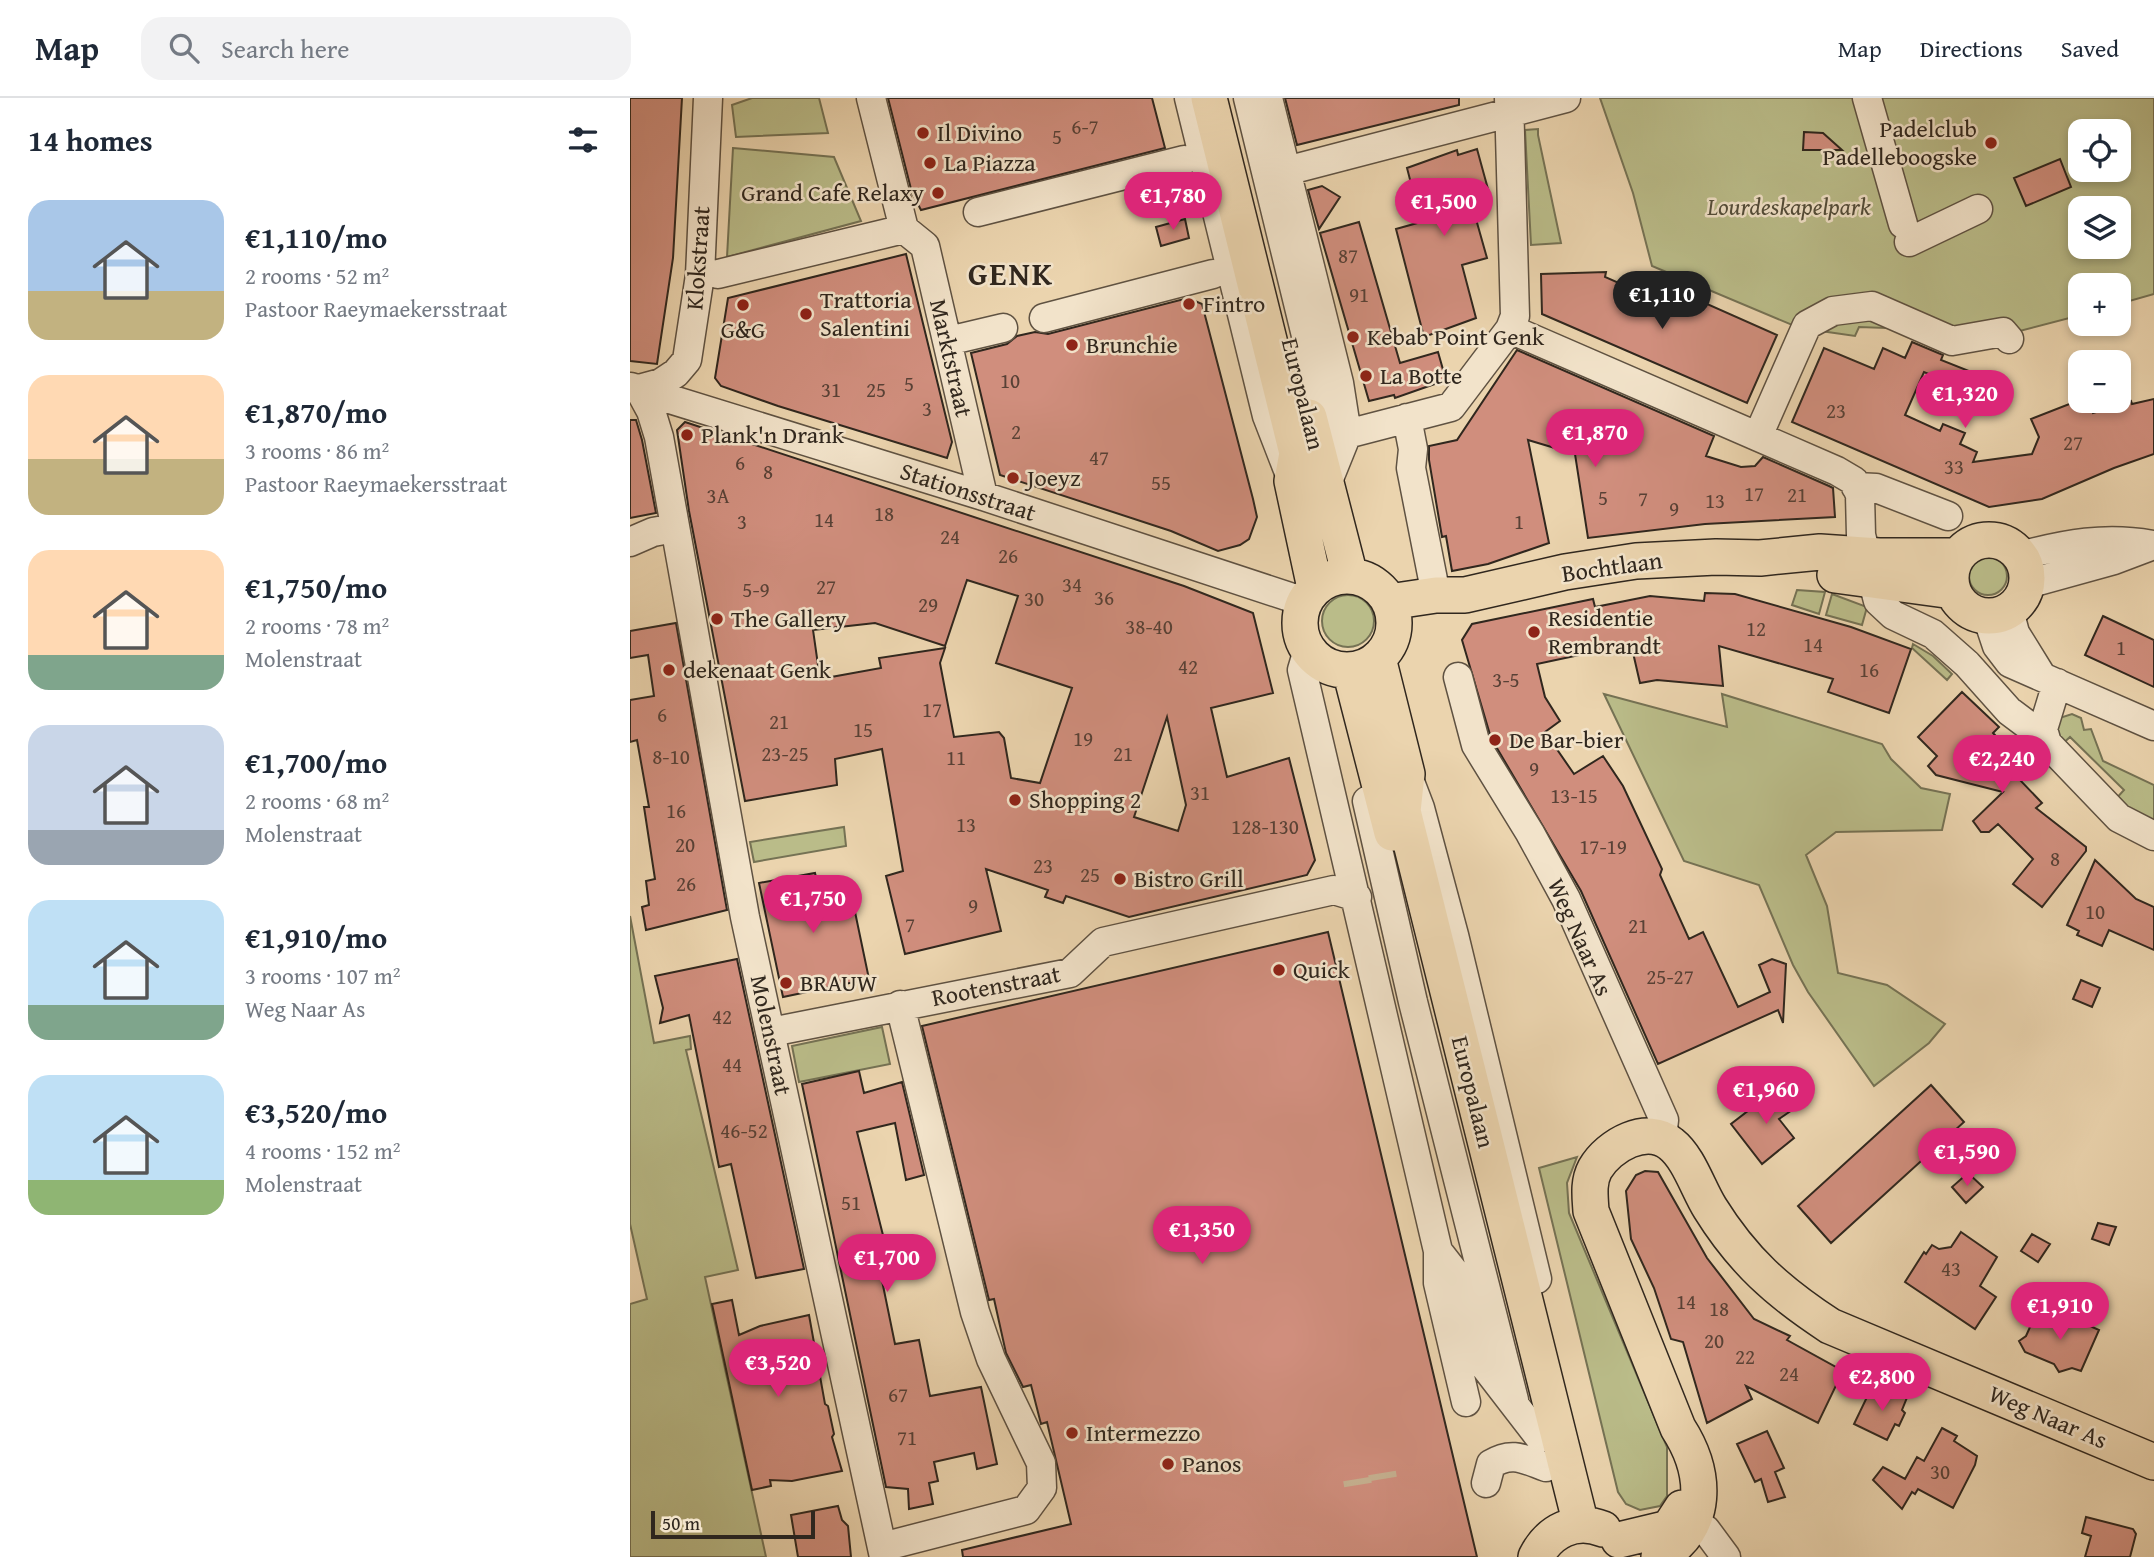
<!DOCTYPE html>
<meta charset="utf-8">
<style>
body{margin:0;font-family:"Gentium Book Plus",serif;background:#f2f2f3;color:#1f2937;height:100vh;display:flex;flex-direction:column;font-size:26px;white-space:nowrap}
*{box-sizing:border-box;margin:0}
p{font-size:23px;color:#747a83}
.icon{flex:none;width:38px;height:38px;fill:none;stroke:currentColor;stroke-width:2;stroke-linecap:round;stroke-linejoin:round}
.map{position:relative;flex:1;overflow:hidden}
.drawer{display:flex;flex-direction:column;background:#fff;width:630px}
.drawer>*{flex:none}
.tools{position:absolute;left:1438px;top:21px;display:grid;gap:14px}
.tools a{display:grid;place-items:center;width:63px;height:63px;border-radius:14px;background:#fff;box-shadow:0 4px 10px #0003;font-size:35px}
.scale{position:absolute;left:21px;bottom:18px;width:164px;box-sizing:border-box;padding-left:7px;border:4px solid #30271e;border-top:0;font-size:19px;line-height:24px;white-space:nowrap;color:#30271e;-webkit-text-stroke:5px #f2e3ca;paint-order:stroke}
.price{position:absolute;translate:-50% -60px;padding:0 16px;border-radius:24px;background:#db2777;color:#fff;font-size:23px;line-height:46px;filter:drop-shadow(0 2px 4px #0008)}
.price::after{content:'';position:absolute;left:50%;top:42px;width:21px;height:16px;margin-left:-10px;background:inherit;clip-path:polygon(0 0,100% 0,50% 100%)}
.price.selected{background:#222;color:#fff}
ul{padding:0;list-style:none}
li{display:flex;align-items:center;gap:21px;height:175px;padding:0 28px}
li span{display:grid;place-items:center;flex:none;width:196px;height:140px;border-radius:21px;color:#555}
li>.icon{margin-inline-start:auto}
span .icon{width:84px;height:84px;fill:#fffc;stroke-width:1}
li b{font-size:30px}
h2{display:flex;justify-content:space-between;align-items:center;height:84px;padding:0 28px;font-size:30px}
header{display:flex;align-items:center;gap:42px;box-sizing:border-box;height:98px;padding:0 35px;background:#fff;border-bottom:2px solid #e0e1e3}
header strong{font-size:33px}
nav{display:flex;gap:38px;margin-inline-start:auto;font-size:24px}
.search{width:490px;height:63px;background:#f2f2f3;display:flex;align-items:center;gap:18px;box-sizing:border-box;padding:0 24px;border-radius:21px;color:#747a83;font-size:26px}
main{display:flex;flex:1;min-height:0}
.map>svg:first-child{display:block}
.green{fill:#babc89;stroke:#757254;stroke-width:2;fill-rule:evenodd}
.building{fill:#d08e7d;stroke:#30271e;stroke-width:2;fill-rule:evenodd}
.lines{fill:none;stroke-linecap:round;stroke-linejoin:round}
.minor-tunnel{stroke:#c6b191;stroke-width:28;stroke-dasharray:28 14;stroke-linecap:butt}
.minor-casing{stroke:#5f5242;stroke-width:31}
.major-casing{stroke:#30271e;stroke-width:38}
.minor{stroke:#f2e3ca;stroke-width:28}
.major{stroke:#ebd4ae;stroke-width:35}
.poi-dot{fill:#8f2418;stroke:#f2e3ca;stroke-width:2.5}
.labels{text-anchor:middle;stroke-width:5;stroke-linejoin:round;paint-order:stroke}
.number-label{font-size:21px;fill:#584136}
.poi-label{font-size:24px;fill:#30271e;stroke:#f2e3ca;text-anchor:start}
.park-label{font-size:24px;font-style:italic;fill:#524c39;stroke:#f2e3ca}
.street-label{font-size:24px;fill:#30271e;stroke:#f2e3ca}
.district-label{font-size:32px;font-weight:bold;letter-spacing:2px;fill:#30271e;stroke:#f2e3ca}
</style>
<header>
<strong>Map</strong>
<div class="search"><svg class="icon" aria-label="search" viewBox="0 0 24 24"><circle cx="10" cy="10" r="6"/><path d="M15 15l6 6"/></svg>Search here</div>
<nav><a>Map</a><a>Directions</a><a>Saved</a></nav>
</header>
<main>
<section class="drawer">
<h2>14 homes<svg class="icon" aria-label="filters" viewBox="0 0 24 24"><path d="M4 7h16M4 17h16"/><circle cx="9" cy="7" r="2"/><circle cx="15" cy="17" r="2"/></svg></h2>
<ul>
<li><span style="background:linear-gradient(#a9c7e8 65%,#c2b280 0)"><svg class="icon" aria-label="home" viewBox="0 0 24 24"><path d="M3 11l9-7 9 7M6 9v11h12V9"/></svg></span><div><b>€1,110/mo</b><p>2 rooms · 52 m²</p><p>Pastoor Raeymaekersstraat</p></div></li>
<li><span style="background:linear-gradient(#ffd9b3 60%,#c2b280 0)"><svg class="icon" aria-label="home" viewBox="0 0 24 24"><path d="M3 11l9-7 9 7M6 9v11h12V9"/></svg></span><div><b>€1,870/mo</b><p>3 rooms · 86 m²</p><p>Pastoor Raeymaekersstraat</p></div></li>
<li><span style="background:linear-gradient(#ffd9b3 75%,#7fa58c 0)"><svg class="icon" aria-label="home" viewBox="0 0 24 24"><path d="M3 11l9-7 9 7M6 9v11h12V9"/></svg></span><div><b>€1,750/mo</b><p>2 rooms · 78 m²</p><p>Molenstraat</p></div></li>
<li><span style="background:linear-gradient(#c9d6e8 75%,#9aa5b1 0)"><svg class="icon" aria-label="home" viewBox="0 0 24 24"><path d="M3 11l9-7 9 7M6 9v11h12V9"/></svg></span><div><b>€1,700/mo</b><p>2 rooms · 68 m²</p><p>Molenstraat</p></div></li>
<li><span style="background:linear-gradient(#bfe0f5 75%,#7fa58c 0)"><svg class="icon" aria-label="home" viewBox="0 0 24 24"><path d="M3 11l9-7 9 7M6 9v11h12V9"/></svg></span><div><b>€1,910/mo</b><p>3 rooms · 107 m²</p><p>Weg Naar As</p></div></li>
<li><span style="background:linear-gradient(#bfe0f5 75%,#8fb573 0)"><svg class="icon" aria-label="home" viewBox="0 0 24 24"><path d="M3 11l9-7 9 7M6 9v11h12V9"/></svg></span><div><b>€3,520/mo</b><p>4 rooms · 152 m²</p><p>Molenstraat</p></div></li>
</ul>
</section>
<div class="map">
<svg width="1524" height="1459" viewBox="0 0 1524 1459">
<rect width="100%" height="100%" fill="#ebd4ae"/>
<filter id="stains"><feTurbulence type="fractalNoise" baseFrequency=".00286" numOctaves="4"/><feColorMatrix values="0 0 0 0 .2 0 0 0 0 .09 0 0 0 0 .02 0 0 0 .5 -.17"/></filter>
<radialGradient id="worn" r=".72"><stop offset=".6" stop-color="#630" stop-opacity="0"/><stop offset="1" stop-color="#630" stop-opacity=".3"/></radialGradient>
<path class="green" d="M122 0H189L198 35 106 39 102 7Z
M970 0H1524V196L1489 206V187H1451V217L1382 235 1323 230 1248 202 1167 229 1022 168 1003 95ZM1451 33H1489V72H1451ZM1451 110H1489V149H1451Z
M908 31V37L931 145 901 147 895 32Z
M103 50 204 59 231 123 97 159Z
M1246 220 1255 230 1229 229 1225 238 1184 232 1196 223Z
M1339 478a19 19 0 1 1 38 0a19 19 0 1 1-38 0Z
M1167 492 1195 494 1189 516 1162 507Z
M1202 496 1237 509 1232 527 1196 517Z
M692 523a26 26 0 1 1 52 0a26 26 0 1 1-52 0Z
M1283 546 1303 558 1322 576 1317 582 1282 550Z
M974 596 1097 629 1092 596 1252 646 1261 661 1291 690 1320 696 1312 732 1206 734 1176 757 1197 808 1208 875 1257 887 1315 926 1299 945 1244 988 1178 894 1163 867 1129 787 1054 763Z
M1428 616 1433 619 1442 616 1451 620 1454 632 1461 631 1473 663 1524 687V729L1483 704 1494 692 1440 639 1429 649 1423 642Z
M214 729 216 748 124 764 120 744Z
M0 818 24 945 60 938 61 951 56 952 108 1172 75 1179 136 1459H0V1206L17 1201 0 1126Z
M252 929 260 966 169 984 162 948Z
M947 1059 937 1085 939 1115 1037 1349V1398L1030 1408 1010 1412 996 1406 988 1394 909 1070Z"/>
<path class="building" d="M0 0H52L43 160 27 266 0 263Z
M258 0H522L535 50 291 112 282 95Z
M655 0H829V7L667 47Z
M1174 34 1193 35 1212 52H1173Z
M847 51 861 102 842 107 857 160 832 167 846 220 794 239 766 131 791 124 777 70 827 52 828 57Z
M1430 61 1441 89 1396 108 1384 80Z
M692 88 710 99 689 131 678 92Z
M555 121 559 140 531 148 526 129Z
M729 124 770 265 808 254 816 282 765 300 764 297 739 303 690 135Z
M276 156 322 344 317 360 148 308 91 288 85 280 98 200Z
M976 174 975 179 1059 216 1066 201 1147 237 1117 305 912 216 911 176Z
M558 200 572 206 623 401 627 419 619 441 610 447 588 453 541 433 370 377 341 255 377 246 387 238 405 234 418 236Z
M1282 244 1313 257 1311 262 1344 275 1337 292 1294 274 1275 317 1310 333 1313 326 1335 335 1330 346 1347 354 1343 364 1402 356 1409 339 1401 321 1447 303H1458L1463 315 1501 303 1502 306 1524 301V356L1484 370 1412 401 1359 409 1162 324 1194 250 1244 271 1253 250 1275 260Z
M887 252 1084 338 1076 358 1111 369 1125 368 1133 359 1199 388 1203 390 1205 419 1075 426 958 440 945 356 898 342 919 445 858 466 822 473 816 438 812 439 799 362V348L827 342Z
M0 322H6L12 342 26 415 0 420Z
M55 324 554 488 623 515 643 595 581 610 597 679 659 660 685 762 677 777 499 819 436 798 433 805 415 799 418 792 356 771 371 833 275 856 256 778 273 773 252 651 205 661 207 687 115 703 59 413 47 332ZM337 482 388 498 366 565 442 590 410 685 381 680 374 640 369 634 324 639 310 565 315 550 249 560 251 570 190 581 183 532 245 525 315 548ZM537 619 556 707 548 733 504 719Z
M1075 495 1105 496 1221 529 1281 551 1259 615 1198 594 1203 581 1089 548 1093 588 1027 582 1010 585 1001 546 907 566 915 599 930 623 915 634 944 676 973 658 993 688 1032 771 1030 777 1059 841 1073 834 1108 909 1140 894 1129 867 1142 861 1156 866 1153 925 1148 912 1028 966 951 793 861 640 832 542 842 526 963 501 965 509 1020 498 1074 503Z
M1473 518 1524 542V589L1455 557Z
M46 525 97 812 16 832 12 809 19 807 16 783 25 781 14 709H19L7 642 0 644V602L24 598 18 557 0 560V533Z
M1332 594 1369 629 1363 635 1376 649 1367 658 1412 705 1406 710 1456 749V753L1412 809 1383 786 1403 761 1368 726 1359 734H1351L1343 723 1373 694 1306 677 1298 668 1307 658 1288 639Z
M1465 762 1506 801 1524 809V852L1479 832 1472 848 1447 837 1449 833 1437 827Z
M185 775 190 796 220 790 239 881 153 899 129 785Z
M698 834 847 1459H333L332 1452 441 1426 417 1324 411 1326 401 1287 393 1289 376 1255 364 1201 359 1202 292 928Z
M107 861 174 1171 126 1180 101 1066 89 1069 59 917 30 925 33 910 25 878Z
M1451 882 1470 890 1462 909 1443 901Z
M229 973 234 995 272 984 294 1077 276 1082 265 1025 227 1034 259 1161 248 1163 265 1246 289 1242 300 1298 351 1289 367 1366 347 1371 344 1355 304 1364 308 1383 299 1385 303 1406 279 1411 278 1391 256 1389 172 986Z
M1301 987 1334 1024 1201 1145 1168 1108Z
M1149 989 1165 1010 1149 1021 1164 1040 1132 1066 1101 1026Z
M1015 1073 1028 1074 1077 1160 1124 1221 1160 1238 1157 1242 1213 1273 1188 1325 1116 1288 1122 1301 1077 1325 1053 1244 1041 1241 1024 1190 1001 1141 996 1093 1006 1077Z
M1338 1075 1353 1089 1336 1105 1322 1089Z
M1468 1125 1486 1129 1479 1147 1462 1141Z
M1331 1134 1367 1159 1350 1188 1366 1199 1345 1231 1275 1184 1294 1154 1296 1156 1302 1147 1309 1151 1321 1149Z
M1402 1136 1420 1146 1408 1164 1391 1153Z
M102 1202 109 1237 130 1228 179 1217 195 1306 198 1308 204 1336 202 1339 212 1373 162 1383 140 1382 141 1388 122 1392 82 1206Z
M1431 1215 1469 1232 1451 1273 1442 1270 1429 1274 1424 1266 1395 1254 1389 1243 1396 1238 1405 1218 1425 1227Z
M1261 1290 1278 1297 1272 1312 1275 1315 1269 1328 1265 1326 1257 1342 1224 1326 1238 1297 1249 1301 1251 1294 1257 1297Z
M1312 1330 1327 1338 1324 1343 1347 1358 1345 1367 1323 1410 1288 1391 1285 1396 1282 1394 1272 1411 1243 1382 1253 1369 1275 1381 1287 1359 1294 1363Z
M1137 1333 1154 1370 1145 1374 1155 1399 1138 1404 1131 1381 1125 1384 1107 1346Z
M208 1408 212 1422 218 1428 221 1459H168L161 1417Z
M1456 1419 1503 1431 1506 1436 1500 1459H1455L1461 1438 1452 1435Z"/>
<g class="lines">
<path class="minor-tunnel" d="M752 1375 753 1381
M727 1381 728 1387"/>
<g class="minor-casing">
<path id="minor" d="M241 0 274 131
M559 0 637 318 658 372
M618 0 700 336
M638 0 709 285 717 336 696 388
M1237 0 1273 126
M656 73 936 0
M348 114 554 62
M274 131 295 148 353 398
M1279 144 1348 111
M88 176 274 131
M414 220 583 176
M880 231 1207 373 1224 383 1230 397 1231 437 1248 503 1263 517 1303 536 1337 566 1379 613 1399 628 1413 631
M318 243 373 230
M1 289 353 398 675 504
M9 291 21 313 29 339 115 819 254 1459
M9 291 31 285 46 275 57 262 70 177 78 0
M777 320 783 351 781 370 806 497
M717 336 821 309 880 231 885 218 879 0
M1128 338 1177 227 1203 213 1242 208 1322 243 1373 234 1379 241
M1226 389 1246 390 1318 418
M0 444 23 434 45 430
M1390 458C1435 446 1476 438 1523 447
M1397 486 1484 462 1521 448
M1379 512 1385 535 1411 577
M1357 518 1367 548 1380 565 1524 628
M678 552 672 572 808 1153V1185L836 1304
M828 579 846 647 900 735 936 801 1034 1022 1032 1040
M1427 585 1413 631 1417 645 1489 720 1524 738
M777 676 790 710 824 837 907 1181
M737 703 783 904 884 1302
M141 934 440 875 473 844 704 792 727 799
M808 1153 829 1180 838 1202 856 1270 910 1340
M856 1385 861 1366C882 1353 894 1361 916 1369
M1050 1417 1076 1432 1096 1459
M252 1449 396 1412 412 1390 411 1365 361 1261 345 1214 270 907"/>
</g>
<g class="major-casing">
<path id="major" d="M579 0 667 355 662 383 685 490
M679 319 720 478
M1321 480a38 38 0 1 1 76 0a38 38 0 1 1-76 0Z
M1205 477 1323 493
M670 525a47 47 0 1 1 94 0a47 47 0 1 1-94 0Z
M759 504 806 497H835L935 474 1006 463 1086 459 1130 460 1190 454 1249 458H1328
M748 560 777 676 773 713 951 1427
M720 572 762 735
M989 1442 1039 1430 1052 1410
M906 1459C919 1433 945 1420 973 1431
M1029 1459C1080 1430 1077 1375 1048 1330L961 1113C960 1098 958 1084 965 1071 979 1047 1017 1026 1041 1046 1059 1060 1068 1091 1080 1110 1113 1163 1148 1194 1200 1228L1524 1364"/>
</g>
<use href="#minor" class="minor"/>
<use href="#major" class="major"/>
</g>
<g class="poi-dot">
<circle cx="293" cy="35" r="7"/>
<circle cx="1361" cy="45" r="7"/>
<circle cx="300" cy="65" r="7"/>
<circle cx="308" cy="95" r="7"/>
<circle cx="559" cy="206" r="7"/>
<circle cx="113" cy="207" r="7"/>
<circle cx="176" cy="216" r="7"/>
<circle cx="723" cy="239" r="7"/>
<circle cx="442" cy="247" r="7"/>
<circle cx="736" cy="278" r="7"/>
<circle cx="57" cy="337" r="7"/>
<circle cx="383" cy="380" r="7"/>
<circle cx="87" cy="521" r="7"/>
<circle cx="904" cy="534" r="7"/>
<circle cx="39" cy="572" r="7"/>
<circle cx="865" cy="642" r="7"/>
<circle cx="385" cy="702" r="7"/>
<circle cx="490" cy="781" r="7"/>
<circle cx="649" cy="872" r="7"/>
<circle cx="156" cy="885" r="7"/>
<circle cx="442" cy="1335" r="7"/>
<circle cx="538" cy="1366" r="7"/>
</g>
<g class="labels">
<g class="number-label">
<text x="455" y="36">6-7</text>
<text x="427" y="46">5</text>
<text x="718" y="165">87</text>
<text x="729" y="204">91</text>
<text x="380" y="290">10</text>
<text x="279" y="293">5</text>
<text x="201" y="299">31</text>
<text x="246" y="299">25</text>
<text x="297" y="318">3</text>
<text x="1206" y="320">23</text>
<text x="386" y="341">2</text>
<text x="1443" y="352">27</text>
<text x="469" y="367">47</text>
<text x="110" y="372">6</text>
<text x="1324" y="376">33</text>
<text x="138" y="381">8</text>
<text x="531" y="392">55</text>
<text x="1124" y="403">17</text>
<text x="1167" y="404">21</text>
<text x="88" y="405">3A</text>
<text x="973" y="407">5</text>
<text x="1013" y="408">7</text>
<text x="1085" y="410">13</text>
<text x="1044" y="418">9</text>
<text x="254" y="423">18</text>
<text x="194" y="429">14</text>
<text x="112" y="431">3</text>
<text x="889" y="431">1</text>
<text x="320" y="446">24</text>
<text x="378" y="465">26</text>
<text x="442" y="494">34</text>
<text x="196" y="496">27</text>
<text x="126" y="499">5-9</text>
<text x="474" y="507">36</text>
<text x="404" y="508">30</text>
<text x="298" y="514">29</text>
<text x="519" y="536">38-40</text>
<text x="1126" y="538">12</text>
<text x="1183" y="554">14</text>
<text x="1491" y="557">1</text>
<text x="558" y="576">42</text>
<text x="1239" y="579">16</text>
<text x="876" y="589">3-5</text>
<text x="302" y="619">17</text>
<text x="32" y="624">6</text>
<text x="149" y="631">21</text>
<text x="233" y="639">15</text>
<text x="453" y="648">19</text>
<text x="155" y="663">23-25</text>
<text x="493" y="663">21</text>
<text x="41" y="666">8-10</text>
<text x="326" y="667">11</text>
<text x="904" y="678">9</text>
<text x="570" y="702">31</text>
<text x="944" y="705">13-15</text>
<text x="46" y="720">16</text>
<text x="336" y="734">13</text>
<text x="635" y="736">128-130</text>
<text x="55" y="754">20</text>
<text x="973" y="756">17-19</text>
<text x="1425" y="768">8</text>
<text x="413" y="775">23</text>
<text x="460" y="784">25</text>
<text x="56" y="793">26</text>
<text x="343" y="815">9</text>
<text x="1465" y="821">10</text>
<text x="280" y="834">7</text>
<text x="1008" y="835">21</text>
<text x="1040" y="886">25-27</text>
<text x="92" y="926">42</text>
<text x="102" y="974">44</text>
<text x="114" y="1040">46-52</text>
<text x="221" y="1112">51</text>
<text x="1321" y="1178">43</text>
<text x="1056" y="1211">14</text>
<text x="1089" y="1218">18</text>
<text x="1084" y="1250">20</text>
<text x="1115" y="1266">22</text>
<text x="1159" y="1283">24</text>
<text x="268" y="1304">67</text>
<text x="277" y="1347">71</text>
<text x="1310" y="1381">30</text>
</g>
<g class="poi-label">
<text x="1347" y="39" text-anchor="end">Padelclub<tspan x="1347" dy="28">Padelleboogske</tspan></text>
<text x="307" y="43">Il Divino</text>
<text x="314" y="73">La Piazza</text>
<text x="294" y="103" text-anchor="end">Grand Cafe Relaxy</text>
<text x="190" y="210">Trattoria<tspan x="190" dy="28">Salentini</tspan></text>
<text x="573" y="214">Fintro</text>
<text x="113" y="240" text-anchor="middle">G&amp;G</text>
<text x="737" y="247">Kebab Point Genk</text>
<text x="456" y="255">Brunchie</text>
<text x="750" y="286">La Botte</text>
<text x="71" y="345">Plank'n Drank</text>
<text x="397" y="388">Joeyz</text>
<text x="918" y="528">Residentie<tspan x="918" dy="28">Rembrandt</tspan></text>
<text x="101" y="529">The Gallery</text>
<text x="53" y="580">dekenaat Genk</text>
<text x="879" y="650">De Bar-bier</text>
<text x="399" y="710">Shopping 2</text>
<text x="504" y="789">Bistro Grill</text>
<text x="663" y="880">Quick</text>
<text x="170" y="893">BRAUW</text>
<text x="456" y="1343">Intermezzo</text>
<text x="552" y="1374">Panos</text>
</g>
<g class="park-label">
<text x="1159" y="117">Lourdeskapelpark</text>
</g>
<g class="street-label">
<text transform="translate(68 160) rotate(-86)" y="8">Klokstraat</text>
<text transform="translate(321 260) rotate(77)" y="8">Marktstraat</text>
<text transform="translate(673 296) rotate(76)" y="8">Europalaan</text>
<text transform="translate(338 394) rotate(18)" y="8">Stationsstraat</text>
<text transform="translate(982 469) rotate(-8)" y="8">Bochtlaan</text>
<text transform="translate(950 839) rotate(66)" y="8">Weg Naar As</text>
<text transform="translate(366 888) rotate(-11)" y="8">Rootenstraat</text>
<text transform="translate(141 937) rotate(78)" y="8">Molenstraat</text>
<text transform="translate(843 994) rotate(76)" y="8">Europalaan</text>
<text transform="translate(1418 1319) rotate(23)" y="8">Weg Naar As</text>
</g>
<g class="district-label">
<text x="381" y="187">GENK</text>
</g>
</g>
<rect width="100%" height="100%" filter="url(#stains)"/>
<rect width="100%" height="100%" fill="url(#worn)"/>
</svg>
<div class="tools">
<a><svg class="icon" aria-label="locate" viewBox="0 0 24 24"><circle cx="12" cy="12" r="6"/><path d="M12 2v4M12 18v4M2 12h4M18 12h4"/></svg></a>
<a><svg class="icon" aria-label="layers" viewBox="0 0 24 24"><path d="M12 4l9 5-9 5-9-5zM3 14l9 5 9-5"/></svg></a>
<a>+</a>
<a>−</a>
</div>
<div class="scale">50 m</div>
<b class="price" style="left:543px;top:134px">€1,780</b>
<b class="price" style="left:814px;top:140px">€1,500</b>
<b class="price selected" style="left:1032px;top:233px">€1,110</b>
<b class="price" style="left:1335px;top:332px">€1,320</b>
<b class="price" style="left:965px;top:371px">€1,870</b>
<b class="price" style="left:1372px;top:697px">€2,240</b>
<b class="price" style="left:183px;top:837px">€1,750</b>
<b class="price" style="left:1136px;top:1028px">€1,960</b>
<b class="price" style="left:1337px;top:1090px">€1,590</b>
<b class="price" style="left:572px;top:1168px">€1,350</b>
<b class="price" style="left:257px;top:1196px">€1,700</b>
<b class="price" style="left:1430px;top:1244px">€1,910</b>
<b class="price" style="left:148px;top:1301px">€3,520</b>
<b class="price" style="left:1252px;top:1315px">€2,800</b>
</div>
</main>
